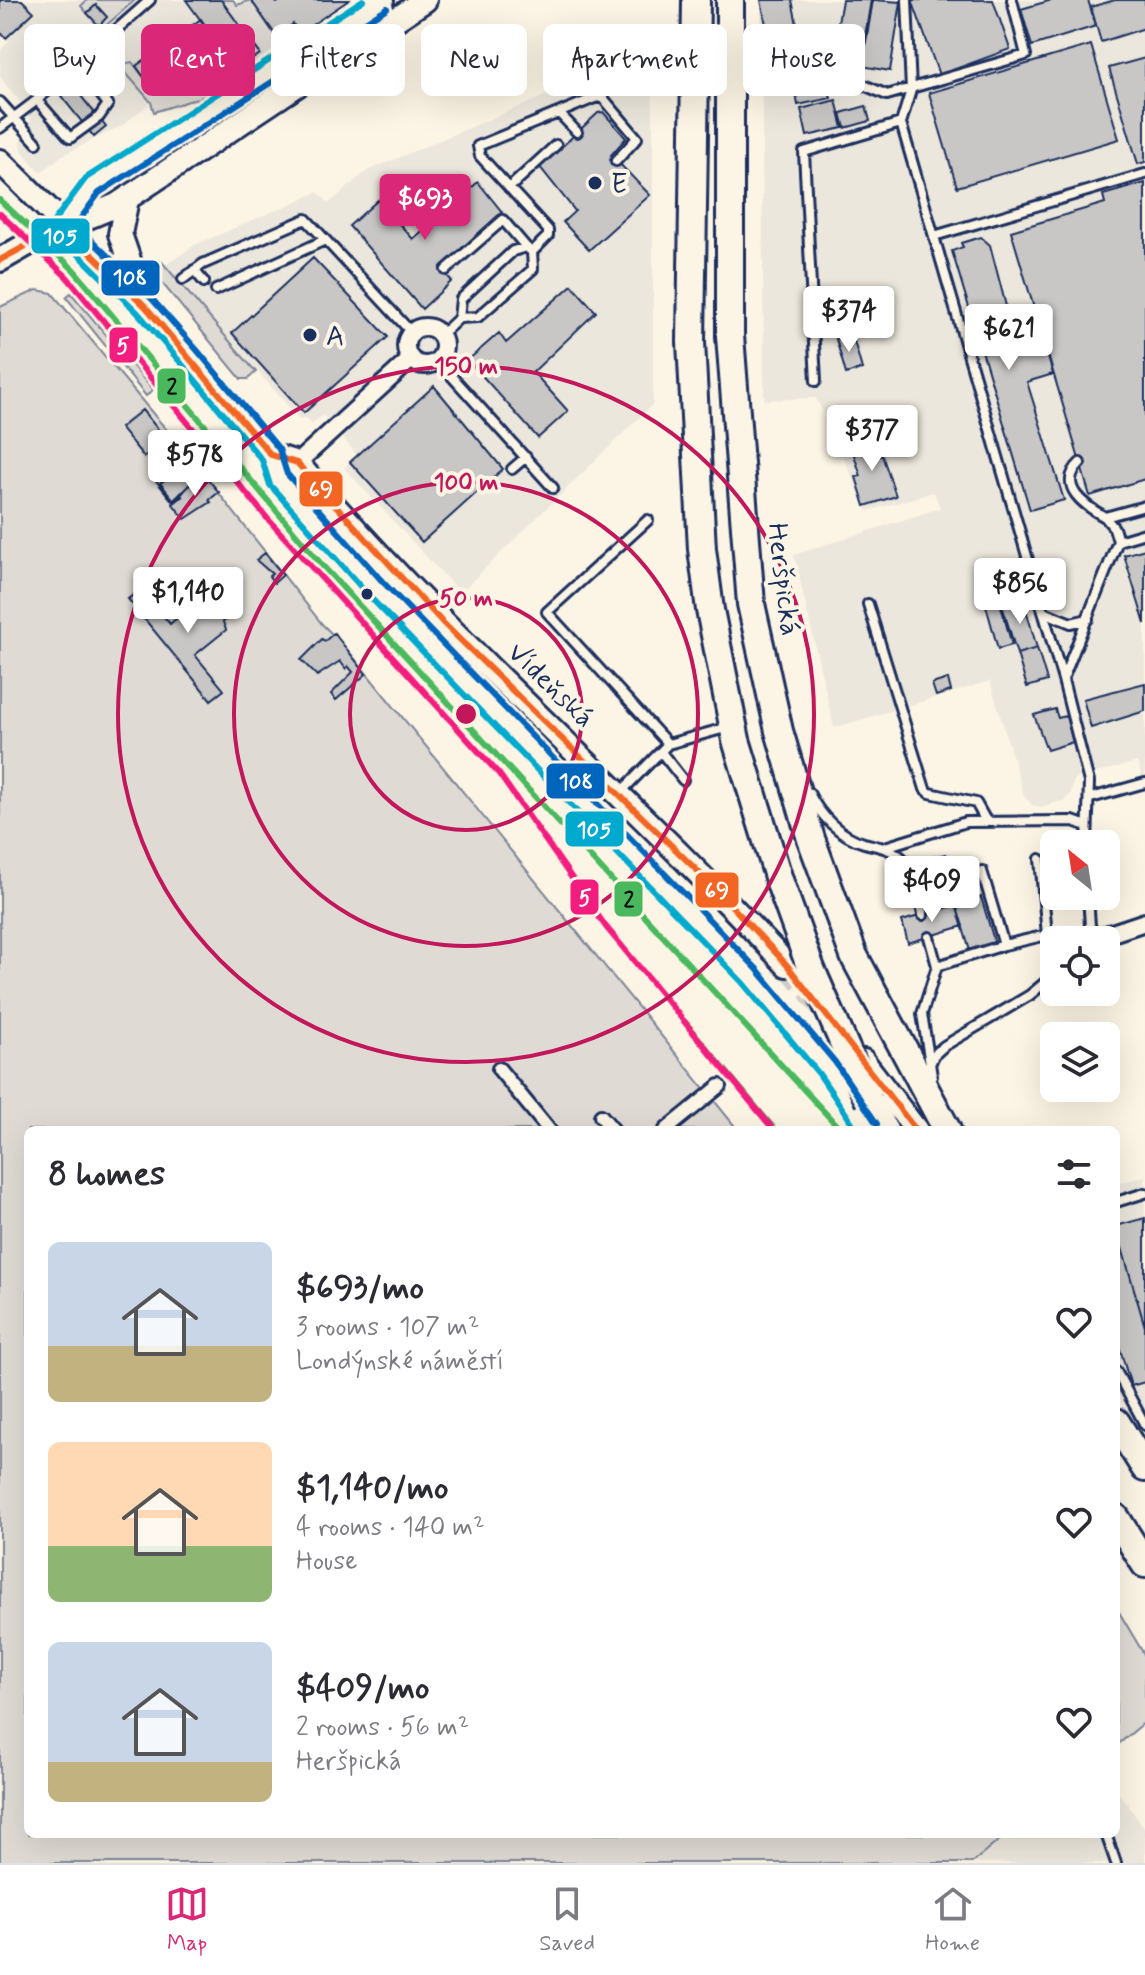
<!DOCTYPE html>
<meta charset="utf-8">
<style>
body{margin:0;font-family:Mynerve,sans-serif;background:#f2f2f3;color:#2b2b33;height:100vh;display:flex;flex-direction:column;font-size:30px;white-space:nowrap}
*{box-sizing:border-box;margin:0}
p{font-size:26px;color:#7c7c81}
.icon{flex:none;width:44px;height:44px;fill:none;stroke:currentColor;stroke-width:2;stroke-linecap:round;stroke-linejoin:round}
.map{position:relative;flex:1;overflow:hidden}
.sheet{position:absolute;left:24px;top:1126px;width:1096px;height:712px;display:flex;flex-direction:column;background:#fff;border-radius:12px;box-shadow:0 8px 32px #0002}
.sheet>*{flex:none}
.guide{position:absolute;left:24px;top:24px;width:1098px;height:72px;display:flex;gap:16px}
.needle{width:52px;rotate:330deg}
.buttons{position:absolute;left:1040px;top:830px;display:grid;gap:16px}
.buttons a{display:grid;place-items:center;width:80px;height:80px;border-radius:12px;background:#fff;box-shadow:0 8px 32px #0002;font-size:40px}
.price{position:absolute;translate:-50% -68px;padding:0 18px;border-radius:8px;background:#fff;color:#222;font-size:26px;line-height:52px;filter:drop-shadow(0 2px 4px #0008)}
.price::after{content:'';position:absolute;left:50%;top:48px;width:24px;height:18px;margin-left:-12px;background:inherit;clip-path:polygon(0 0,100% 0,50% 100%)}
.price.current{background:#db2777;color:#fff}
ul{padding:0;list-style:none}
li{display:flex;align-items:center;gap:24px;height:200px;padding:0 24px}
li span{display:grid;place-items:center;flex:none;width:224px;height:160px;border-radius:12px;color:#555}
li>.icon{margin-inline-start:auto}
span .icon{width:96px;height:96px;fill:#fffc;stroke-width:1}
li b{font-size:34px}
h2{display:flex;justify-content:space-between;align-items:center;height:96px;padding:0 24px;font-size:34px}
.pill{padding:0 28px;border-radius:12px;background:#fff;box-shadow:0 8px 32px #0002;font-size:28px;line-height:72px}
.pill.current{background:#db2777;color:#fff}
.tab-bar{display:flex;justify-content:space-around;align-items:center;height:112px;border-top:2px solid #e1e1e2;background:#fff;font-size:22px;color:#7c7c81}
.tab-bar a{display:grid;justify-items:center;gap:4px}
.tab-bar .current{color:#db2777}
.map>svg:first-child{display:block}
.built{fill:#ece7dc}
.green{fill:#dfdbd4;stroke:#7d8599;stroke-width:2}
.building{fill:#c8c7c6;stroke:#1b2f5e;stroke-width:2}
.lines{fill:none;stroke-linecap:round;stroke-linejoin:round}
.secondary-tunnel{stroke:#cfcdca;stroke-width:22;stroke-dasharray:22 11;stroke-linecap:butt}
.service-casing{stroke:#1b2f5e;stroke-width:14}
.pedestrian-casing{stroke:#1b2f5e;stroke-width:18}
.minor-casing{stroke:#1b2f5e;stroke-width:22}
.secondary-casing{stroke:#1b2f5e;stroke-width:28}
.trunk-casing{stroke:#1b2f5e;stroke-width:32}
.service{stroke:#fcf5e5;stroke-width:8}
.pedestrian{stroke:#fcf5e5;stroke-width:12}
.minor{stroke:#fcf5e5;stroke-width:16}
.secondary{stroke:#fcf5e5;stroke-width:22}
.trunk{stroke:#fcf5e5;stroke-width:26}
.trunk-bridge-casing{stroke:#1b2f5e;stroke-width:32;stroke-linecap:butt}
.trunk-bridge{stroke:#fcf5e5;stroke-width:26}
.bus-1-casing{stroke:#fcf5e5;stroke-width:12}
.bus-2-casing{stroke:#fcf5e5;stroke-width:12}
.bus-3-casing{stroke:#fcf5e5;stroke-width:12}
.bus-1{stroke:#f26522;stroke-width:6}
.bus-2{stroke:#00a9ce;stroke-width:6}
.bus-3{stroke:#0065bd;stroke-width:6}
.tram-1-casing{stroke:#fcf5e5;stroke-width:12}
.tram-2-casing{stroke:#fcf5e5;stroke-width:12}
.tram-1{stroke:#4ab95d;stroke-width:6}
.tram-2{stroke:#f31d7f;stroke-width:6}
.ring{fill:none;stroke:#c2185b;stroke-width:4}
.poi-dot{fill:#1b2f5e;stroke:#fcf5e5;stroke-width:3}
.labels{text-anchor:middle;stroke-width:8;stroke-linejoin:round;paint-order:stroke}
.poi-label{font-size:28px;fill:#1b2f5e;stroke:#fcf5e5;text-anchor:start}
.street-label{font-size:28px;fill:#1b2f5e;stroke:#fcf5e5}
.centre{fill:#c2185b;stroke:#fcf5e5;stroke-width:4}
.ring-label{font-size:24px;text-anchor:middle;font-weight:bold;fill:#c2185b;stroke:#fcf5e5;stroke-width:8;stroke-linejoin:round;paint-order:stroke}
.line-badge{stroke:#fcf5e5;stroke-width:3}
.badge-label{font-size:22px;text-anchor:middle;font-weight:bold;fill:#fff}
.pale-badge-label{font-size:22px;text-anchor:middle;font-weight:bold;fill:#111}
</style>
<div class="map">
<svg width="1145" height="1863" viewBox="0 0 1145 1863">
<rect width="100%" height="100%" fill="#fcf5e5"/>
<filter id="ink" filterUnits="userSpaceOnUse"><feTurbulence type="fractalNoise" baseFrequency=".0125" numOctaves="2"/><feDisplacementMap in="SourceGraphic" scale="16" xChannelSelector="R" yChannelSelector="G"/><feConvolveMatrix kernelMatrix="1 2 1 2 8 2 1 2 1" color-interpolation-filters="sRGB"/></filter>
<g filter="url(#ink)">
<path class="built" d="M0 0H360L227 89 154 112 151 102 123 125 61 156 41 173 22 151 20 131 31 120 29 116 106 49 97 40 21 103 0 77V51L9 41 0 32Z
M761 0H1145V787L1137 762 1074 779 1071 794 1065 800 1041 807 1032 805 1024 796 990 681 834 728 794 555 940 508 934 492 868 511 816 398 764 400Z
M653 68V404L460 593 344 468 357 455 323 415 312 424 304 417 300 420 165 265 195 245 318 192 329 203 367 171 606 70Z
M1145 1176V1438L1116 1392V1184Z
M1116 1790 1145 1828V1863H972L1007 1834H1116Z"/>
<path class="green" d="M87 0H135L84 45 81 41 107 17 96 5 87 13 81 6Z
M221 0H233L237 5 251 0 276 37 283 32 293 44 227 89 154 112 151 102 106 50 109 47 123 64 132 62 154 91 177 74 220 76 234 66 238 70 260 53Z
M162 262 256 372 248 379H241L153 272Z
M37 290 52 293 206 477 322 624 346 648 738 1130H28V1834H1007L972 1863H0V307Z
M71 293 153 390 146 396 66 297Z
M1116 1607 1145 1656V1722L1116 1746Z"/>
<path class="building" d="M0 0H22L34 12 6 38 0 32Z
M186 0H221L260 54 237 70Z
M251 0H274L277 3 281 0H349L300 33 293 24 277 37Z
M761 0H792L802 49 772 55Z
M842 0H871L860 66 831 61Z
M873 0 901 2 890 71 862 66Z
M912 0H993L1010 49 939 75Z
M1052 0H1088L1096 26 1032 46 1021 9Z
M1115 0H1145V28L1101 42 1091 7Z
M96 5 107 17 99 26 87 13Z
M201 19 218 44 154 91 136 66Z
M52 39 64 51 70 46 74 51 44 84 33 72 40 66 32 58Z
M1091 45 1119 139 957 187 929 93Z
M1145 58V162L1138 164 1109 68Z
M826 77 831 98 798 105 794 83Z
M73 86 106 127 94 137 61 96Z
M836 100 843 128 807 136 801 109Z
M866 106 870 121 845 128 841 113Z
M603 112 626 138 611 155 650 195 589 250 563 222 575 211 540 167 598 113Z
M478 182 502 212 440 268 452 281 422 309 349 226 378 200 413 239Z
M1145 183V479L1090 496 1011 231 1105 203 1103 195Z
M981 237 990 245 1018 352 1044 344 1053 374 1027 382 1064 500 1030 510 952 251 963 247 961 243Z
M313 258 388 337 304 413 232 333Z
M572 285 596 312 533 372 568 411 538 438 468 360 499 333 506 343Z
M852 334 862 369 846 374 836 339Z
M434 386 503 469 422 542 350 462Z
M142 410 166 439 144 457 120 428Z
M870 437 876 457 882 455 896 496 865 506 856 477 861 476 850 443Z
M185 451 190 458 180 465 183 469 160 483 174 500 183 496 174 503 154 478Z
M188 459 204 479 197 485 193 481 174 500 160 483 183 469 180 465Z
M206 477 219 492 209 500 211 502 185 519 173 504 193 481 197 485Z
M1145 549V624L1124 555Z
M265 553 283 575 274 583 269 576 272 574 256 560Z
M1017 580 1022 600 1001 606 1012 645 998 649 982 591Z
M141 589 170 624 200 598 207 603 215 597 231 616 223 622 226 630 195 655 224 690 211 700 128 599Z
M1023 599 1037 648 1017 654 1002 605Z
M334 633 366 674 336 700 331 694 353 672 348 666 346 669 340 661 317 676 301 660 322 639 325 641Z
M1037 648 1047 681 1027 687 1017 654Z
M948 679 951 691 936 696 932 684Z
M1145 683V711L1091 728 1083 699Z
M1055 709 1058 718 1066 716 1073 742 1047 750 1034 715Z
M946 854 949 871 922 876 919 860Z
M981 897 995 944 970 951 956 905Z
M956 905 963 926 908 943 902 921Z
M1145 1218V1327L1120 1241 1116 1242V1226Z
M1120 1241 1145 1327V1382L1131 1386 1116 1336V1242Z"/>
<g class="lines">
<path class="secondary-tunnel" d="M787 965 823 1009"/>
<g class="service-casing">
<path id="service" d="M907 0 911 90 901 123 1063 680 1089 782 1087 844
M843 76 887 95 1026 55 1012 0
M37 100 70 138 99 117 108 104 77 65
M0 102 37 143
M559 113 577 132
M0 128 37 100 150 0
M509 188 556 145
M934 236 1145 174
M532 252 548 236V230L480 156 478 146 597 97 604 99 637 138 616 161
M194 270 204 282
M446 270 503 220 526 247
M183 279 203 264 306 219 412 333
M216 290 325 240
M441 335 459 318 461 299 513 251 526 247 532 252 533 269 478 317 459 318
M438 361 553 488
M816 381 804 152 901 123
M1080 463C1056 486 1085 506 1105 517L1145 506
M512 469 526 457
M1105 517 1114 528 1118 541
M648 520 547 612 668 744 729 727
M868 604 925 789 930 793 976 803 986 821
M1044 612 1071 623 1088 619
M1063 679 1118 541 1145 533
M661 752 683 780
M621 792 668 744
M809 793C820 816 840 836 864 843 879 847 893 848 905 861 917 875 919 897 923 915
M1091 798 1145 783
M885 847 966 822 1073 821 1087 826
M1040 859 1047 935
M918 890 982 871 1004 945 937 966
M1088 896 1090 926 1097 938
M929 937 937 966 922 1014 932 1076
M1004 945 1047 935 1097 938
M929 1067 934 1055 944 1046 1030 995 1054 975
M1116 1202 1145 1193
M1116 1371 1145 1425
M1106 1834 1116 1863"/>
</g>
<g class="pedestrian-casing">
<path id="pedestrian" d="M499 1069 549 1130
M601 1116 613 1130
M666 1130 720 1086"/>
</g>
<g class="minor-casing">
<path id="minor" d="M406 346a19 19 0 1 1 38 0a19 19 0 1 1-38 0Z
M297 463 411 359
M1097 938 1145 922"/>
</g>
<g class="secondary-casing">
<path id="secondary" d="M0 161 145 306 270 453 278 479 375 588 749 975 827 1068 869 1130
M127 199 120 234 143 301
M63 226 92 186 382 0
M0 260 40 237 117 205 425 0
M271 455 297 463C449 642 628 794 787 965
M863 1061 916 1130"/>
</g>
<g class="trunk-casing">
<path id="trunk" d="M696 0 691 342 702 549 710 610 736 740 779 880
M730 0V336L751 604 779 731 811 839 854 956 947 1130
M869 1101 884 1130
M1116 1422 1145 1468
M1116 1518 1145 1564"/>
</g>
<use href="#service" class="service"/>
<use href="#pedestrian" class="pedestrian"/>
<use href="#minor" class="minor"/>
<use href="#secondary" class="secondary"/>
<use href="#trunk" class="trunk"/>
<g class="trunk-bridge-casing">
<path id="trunk-bridge" d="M779 880 811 969 869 1101"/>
</g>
<use href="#trunk-bridge" class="trunk-bridge"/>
<g class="bus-1-casing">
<path id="bus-1" d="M63 226 145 306 271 455 297 463 443 623 712 885 787 965 916 1130
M0 260 63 226"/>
</g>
<g class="bus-2-casing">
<path id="bus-2" d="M363 0 86 178 54 221V230L138 313 181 363 262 460 270 485 368 595 742 982 819 1074 857 1130"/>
</g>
<g class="bus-3-casing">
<path id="bus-3" d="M387 8 99 193 76 225 152 299 197 350 279 449 287 474 382 581 757 969 835 1062 877 1124"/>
</g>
<use href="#bus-1" class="bus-1"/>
<use href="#bus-2" class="bus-2"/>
<use href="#bus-3" class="bus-3"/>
<g class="tram-1-casing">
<path id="tram-1" d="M0 200 74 270 322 565 841 1130
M685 1022 775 1130"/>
</g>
<g class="tram-2-casing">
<path id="tram-2" d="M0 214 67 277 267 518 499 774 606 927 774 1130"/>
</g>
<use href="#tram-1" class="tram-1"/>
<use href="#tram-2" class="tram-2"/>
</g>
</g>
<g class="ring">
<circle cx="466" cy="714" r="116"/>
<circle cx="466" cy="714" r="232"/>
<circle cx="466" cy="714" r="348"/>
</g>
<g class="poi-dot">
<circle cx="595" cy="183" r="8"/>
<circle cx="310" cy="335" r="8"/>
<circle cx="367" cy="594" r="7"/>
</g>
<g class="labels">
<g class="poi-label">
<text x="611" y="193">E</text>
<text x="326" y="345">A</text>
</g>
<g class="street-label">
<text transform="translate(785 579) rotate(83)" y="10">Heršpická</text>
<text transform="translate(552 684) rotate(44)" y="10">Vídeňská</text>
</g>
</g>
<circle cx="466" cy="714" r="12" class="centre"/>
<g class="ring-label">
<text x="466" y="374">150 m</text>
<text x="466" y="490">100 m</text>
<text x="466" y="606">50 m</text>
</g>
<g class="line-badge">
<rect x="30" y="217" width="61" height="38" rx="8" fill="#00a9ce"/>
<rect x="100" y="259" width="61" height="38" rx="8" fill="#0065bd"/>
<rect x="108" y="326" width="31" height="38" rx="8" fill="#f31d7f"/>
<rect x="156" y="367" width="31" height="38" rx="8" fill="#4ab95d"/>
<rect x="298" y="470" width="46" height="38" rx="8" fill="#f26522"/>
<rect x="545" y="762" width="61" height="38" rx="8" fill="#0065bd"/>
<rect x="564" y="810" width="61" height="38" rx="8" fill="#00a9ce"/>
<rect x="694" y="871" width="46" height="38" rx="8" fill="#f26522"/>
<rect x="569" y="878" width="31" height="38" rx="8" fill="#f31d7f"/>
<rect x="613" y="880" width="31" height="38" rx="8" fill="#4ab95d"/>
</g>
<g class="badge-label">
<text x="60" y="244">105</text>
<text x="130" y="285">108</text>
<text x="123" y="353">5</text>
<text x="321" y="497">69</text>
<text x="576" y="789">108</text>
<text x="594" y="837">105</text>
<text x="717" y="898">69</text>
<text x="585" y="905">5</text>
</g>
<g class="pale-badge-label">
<text x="172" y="394">2</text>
<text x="629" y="907">2</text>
</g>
</svg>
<div class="buttons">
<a><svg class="needle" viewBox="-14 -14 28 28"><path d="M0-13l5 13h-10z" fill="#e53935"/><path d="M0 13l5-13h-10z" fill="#7c7c81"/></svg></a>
<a><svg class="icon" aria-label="locate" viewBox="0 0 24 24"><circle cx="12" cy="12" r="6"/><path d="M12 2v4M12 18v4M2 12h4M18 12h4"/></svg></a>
<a><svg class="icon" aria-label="layers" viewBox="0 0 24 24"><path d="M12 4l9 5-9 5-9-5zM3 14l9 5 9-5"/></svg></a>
</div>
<b class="price current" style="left:425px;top:242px">$693</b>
<b class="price" style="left:849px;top:354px">$374</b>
<b class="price" style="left:1009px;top:372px">$621</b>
<b class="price" style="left:872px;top:473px">$377</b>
<b class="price" style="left:195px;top:498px">$578</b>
<b class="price" style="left:1020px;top:626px">$856</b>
<b class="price" style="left:188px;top:635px">$1,140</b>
<b class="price" style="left:932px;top:924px">$409</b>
<div class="guide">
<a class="pill">Buy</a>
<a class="pill current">Rent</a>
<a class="pill">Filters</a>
<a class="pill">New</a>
<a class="pill">Apartment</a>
<a class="pill">House</a>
</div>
<section class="sheet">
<h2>8 homes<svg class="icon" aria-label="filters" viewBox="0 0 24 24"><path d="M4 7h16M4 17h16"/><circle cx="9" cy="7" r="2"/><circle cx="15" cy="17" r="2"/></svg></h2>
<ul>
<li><span style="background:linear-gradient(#c9d6e8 65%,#c2b280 0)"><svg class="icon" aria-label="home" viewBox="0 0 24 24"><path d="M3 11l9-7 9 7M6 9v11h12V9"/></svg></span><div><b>$693/mo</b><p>3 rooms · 107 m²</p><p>Londýnské náměstí</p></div><svg class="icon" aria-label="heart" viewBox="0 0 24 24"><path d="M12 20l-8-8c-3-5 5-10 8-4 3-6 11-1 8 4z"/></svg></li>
<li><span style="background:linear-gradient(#ffd9b3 65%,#8fb573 0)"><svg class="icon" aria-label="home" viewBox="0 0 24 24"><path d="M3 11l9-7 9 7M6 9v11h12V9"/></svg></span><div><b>$1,140/mo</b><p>4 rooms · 140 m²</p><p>House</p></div><svg class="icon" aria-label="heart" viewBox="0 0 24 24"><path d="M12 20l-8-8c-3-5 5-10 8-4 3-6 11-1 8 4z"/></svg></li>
<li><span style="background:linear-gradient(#c9d6e8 75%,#c2b280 0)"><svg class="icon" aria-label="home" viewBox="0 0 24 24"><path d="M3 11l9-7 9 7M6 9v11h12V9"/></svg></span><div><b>$409/mo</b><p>2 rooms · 56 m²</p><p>Heršpická</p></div><svg class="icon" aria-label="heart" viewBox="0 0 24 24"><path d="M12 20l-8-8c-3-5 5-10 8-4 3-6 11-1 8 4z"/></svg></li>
</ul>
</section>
</div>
<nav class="tab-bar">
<a class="current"><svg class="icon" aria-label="map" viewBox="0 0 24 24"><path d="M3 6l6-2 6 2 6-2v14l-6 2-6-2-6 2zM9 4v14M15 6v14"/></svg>Map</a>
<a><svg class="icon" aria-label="saved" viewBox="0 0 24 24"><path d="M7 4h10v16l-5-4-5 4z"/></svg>Saved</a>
<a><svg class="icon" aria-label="home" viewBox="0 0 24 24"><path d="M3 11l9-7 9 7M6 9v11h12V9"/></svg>Home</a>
</nav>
